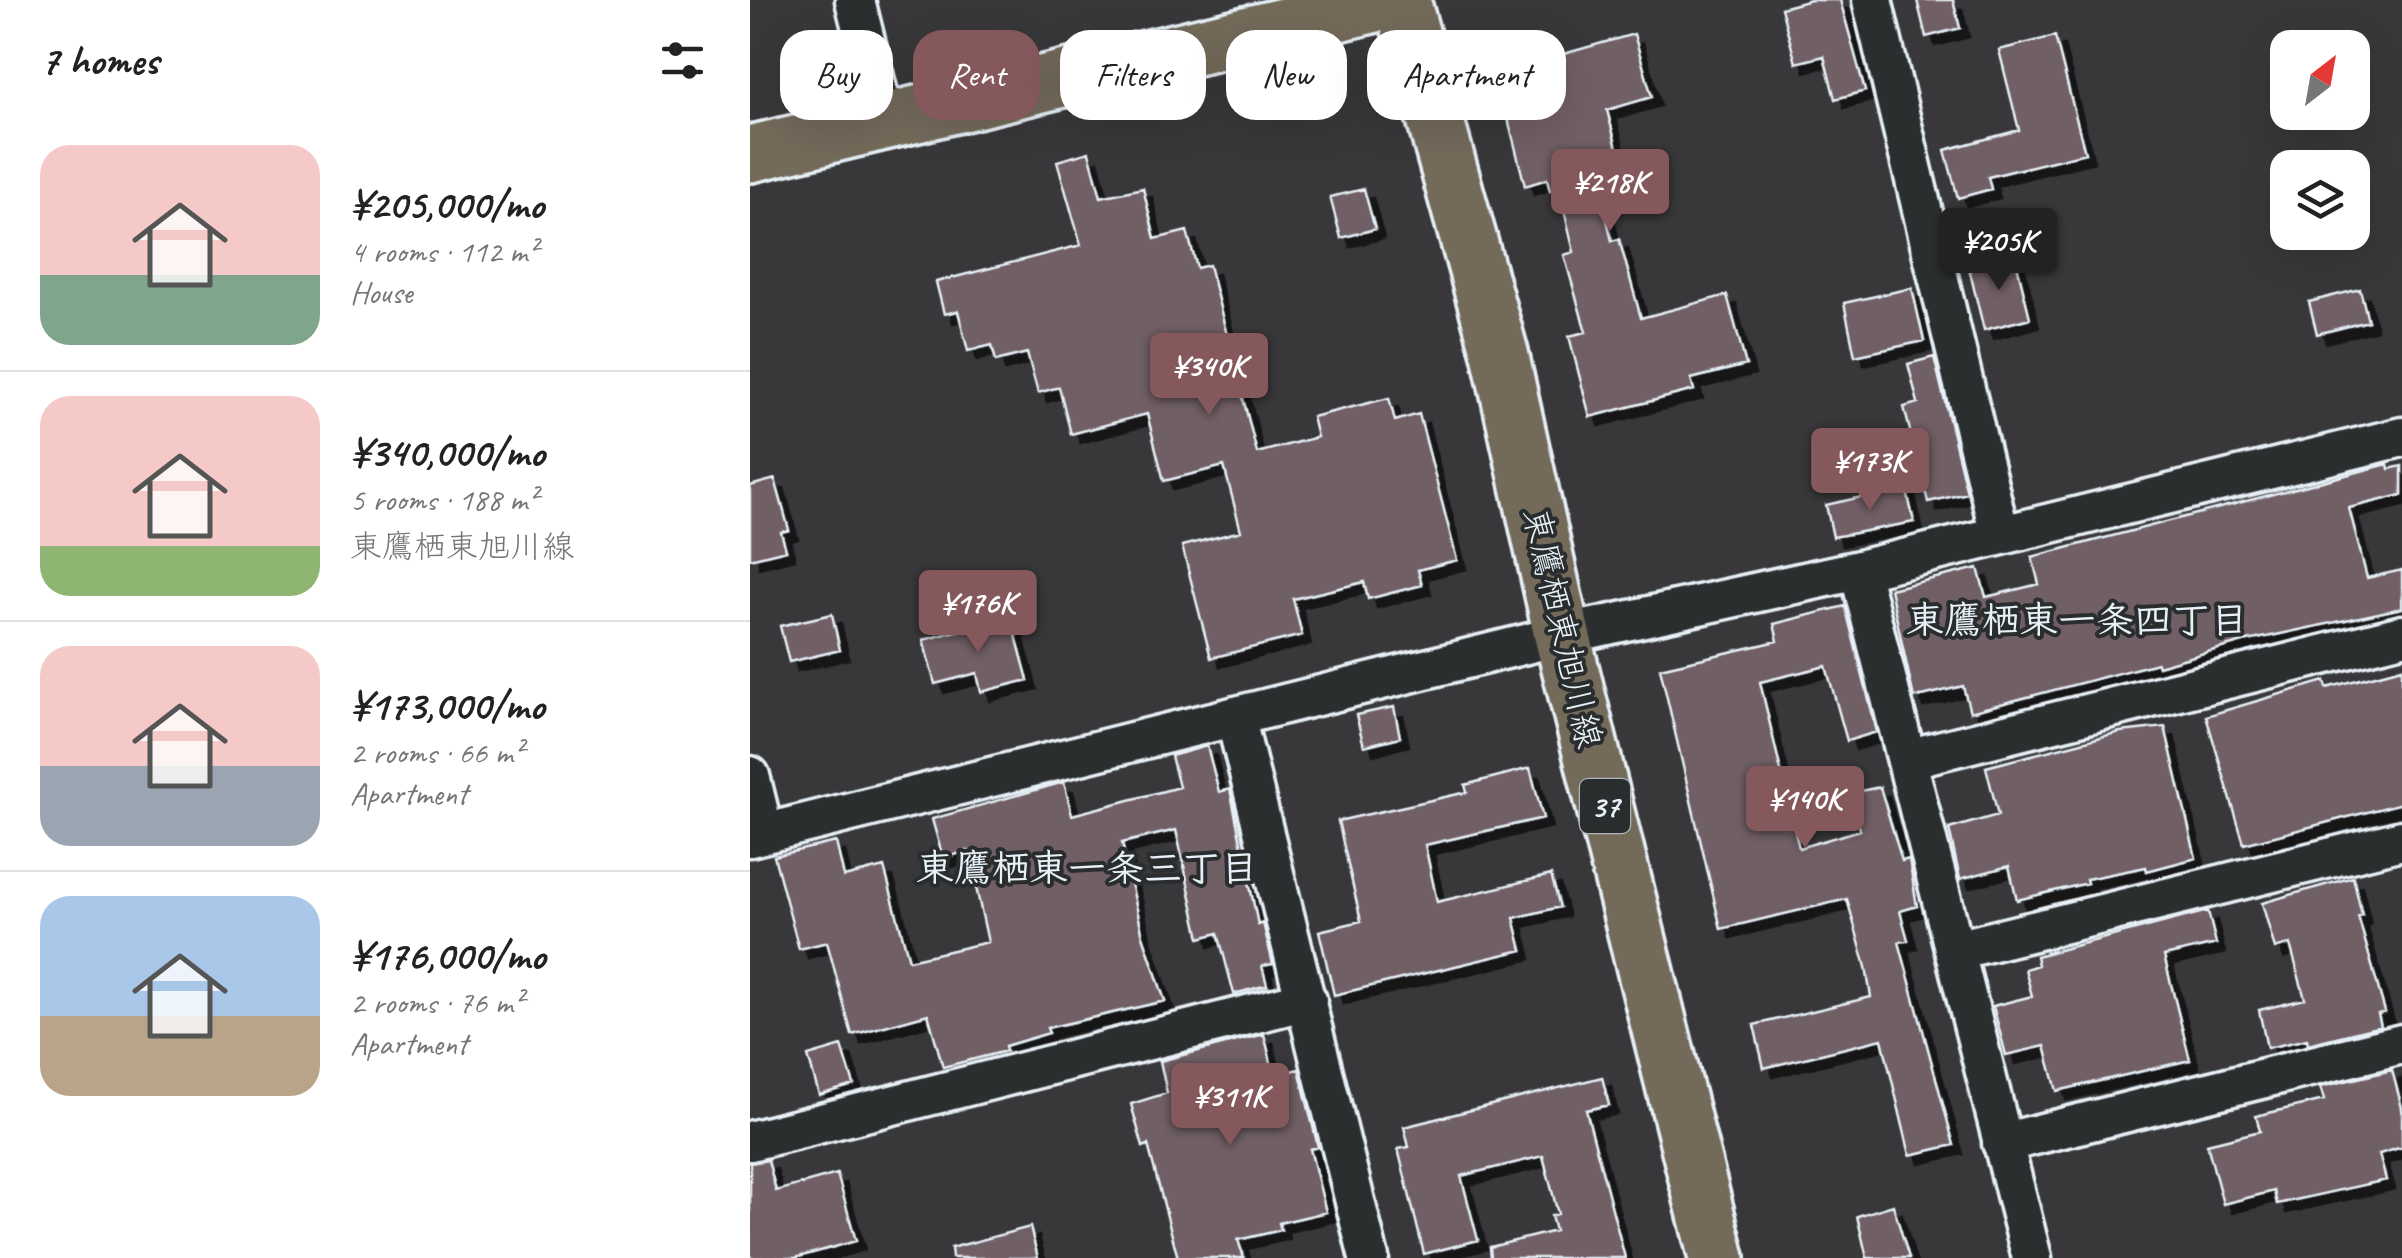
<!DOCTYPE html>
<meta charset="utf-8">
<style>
body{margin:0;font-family:Caveat,"Klee One",sans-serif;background:#f6f6f6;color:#222;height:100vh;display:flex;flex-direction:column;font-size:38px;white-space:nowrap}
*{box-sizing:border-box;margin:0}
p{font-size:32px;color:#767676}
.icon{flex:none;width:55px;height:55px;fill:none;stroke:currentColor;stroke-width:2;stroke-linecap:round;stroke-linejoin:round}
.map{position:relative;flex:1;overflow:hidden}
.side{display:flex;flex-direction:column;background:#fff;width:750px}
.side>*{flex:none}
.guide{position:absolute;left:30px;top:30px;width:950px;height:90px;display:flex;gap:20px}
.needle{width:65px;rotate:31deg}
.tools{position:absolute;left:1520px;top:30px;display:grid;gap:20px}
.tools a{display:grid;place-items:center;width:100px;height:100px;border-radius:20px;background:#fff;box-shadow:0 10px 40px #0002;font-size:50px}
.price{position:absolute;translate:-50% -85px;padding:0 22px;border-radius:10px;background:#85585c;color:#fff;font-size:32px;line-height:65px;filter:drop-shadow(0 2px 5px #0008)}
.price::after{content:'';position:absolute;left:50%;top:60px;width:30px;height:22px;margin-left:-15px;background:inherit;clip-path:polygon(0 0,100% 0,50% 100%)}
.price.on{background:#222;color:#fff}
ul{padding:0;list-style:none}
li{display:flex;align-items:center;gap:30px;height:250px;padding:0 40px}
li+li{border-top:2px solid #e0e0e0}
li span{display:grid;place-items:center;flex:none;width:280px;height:200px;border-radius:30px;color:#555}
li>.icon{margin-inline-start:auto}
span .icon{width:120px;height:120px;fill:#fffc;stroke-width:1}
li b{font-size:42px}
h2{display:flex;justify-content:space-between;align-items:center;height:120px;padding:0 40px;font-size:42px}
.tag{padding:0 35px;border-radius:30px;background:#fff;box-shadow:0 10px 40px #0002;font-size:35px;line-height:90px}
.tag.on{background:#85585c;color:#fff}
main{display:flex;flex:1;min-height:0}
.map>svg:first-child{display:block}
.building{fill:#705e65;stroke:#e8f1f8;stroke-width:2.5;filter:url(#shadow)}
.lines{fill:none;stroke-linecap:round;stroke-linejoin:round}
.minor-casing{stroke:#e8f1f8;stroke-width:45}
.primary-casing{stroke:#e8f1f8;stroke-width:62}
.trunk-casing{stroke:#e8f1f8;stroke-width:62}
.minor{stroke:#2a2d2e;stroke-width:38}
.primary{stroke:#736b5a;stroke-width:55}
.trunk{stroke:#736b5a;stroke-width:55}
.labels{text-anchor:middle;stroke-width:8;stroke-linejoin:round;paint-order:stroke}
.shield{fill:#2a2d2e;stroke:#afb6bb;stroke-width:2.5}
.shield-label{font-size:32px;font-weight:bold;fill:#e8f1f8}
.street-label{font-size:35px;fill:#e8f1f8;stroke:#2a2d2e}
.neighbourhood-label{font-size:38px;font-weight:bold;fill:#e8f1f8;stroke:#2a2d2e}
</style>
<main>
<section class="side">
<h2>7 homes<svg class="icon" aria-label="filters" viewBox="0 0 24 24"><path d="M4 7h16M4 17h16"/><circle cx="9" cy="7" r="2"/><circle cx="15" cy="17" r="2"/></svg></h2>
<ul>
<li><span style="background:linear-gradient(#f6c9c9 65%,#7fa58c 0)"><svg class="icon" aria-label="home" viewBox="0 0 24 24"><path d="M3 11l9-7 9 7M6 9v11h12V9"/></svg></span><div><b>¥205,000/mo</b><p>4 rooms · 112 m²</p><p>House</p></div></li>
<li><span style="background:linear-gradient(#f6c9c9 75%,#8fb573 0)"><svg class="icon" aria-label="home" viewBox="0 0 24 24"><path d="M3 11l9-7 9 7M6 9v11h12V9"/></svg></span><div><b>¥340,000/mo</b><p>5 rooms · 188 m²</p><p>東鷹栖東旭川線</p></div></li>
<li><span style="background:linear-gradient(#f6c9c9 60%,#9aa5b1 0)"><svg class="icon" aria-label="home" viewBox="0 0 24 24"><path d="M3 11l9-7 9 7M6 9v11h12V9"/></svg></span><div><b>¥173,000/mo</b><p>2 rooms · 66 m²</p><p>Apartment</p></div></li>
<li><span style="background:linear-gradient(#a9c7e8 60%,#b9a48a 0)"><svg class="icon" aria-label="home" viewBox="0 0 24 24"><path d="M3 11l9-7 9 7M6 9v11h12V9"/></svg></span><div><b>¥176,000/mo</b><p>2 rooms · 76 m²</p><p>Apartment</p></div></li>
</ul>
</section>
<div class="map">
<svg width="1652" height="1258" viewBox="0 0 1652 1258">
<defs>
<filter id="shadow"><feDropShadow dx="9" dy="9" stdDeviation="0" flood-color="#0009"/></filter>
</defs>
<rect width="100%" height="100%" fill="#383739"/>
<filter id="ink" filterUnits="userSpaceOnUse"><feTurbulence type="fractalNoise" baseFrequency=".01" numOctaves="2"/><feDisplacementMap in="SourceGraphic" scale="20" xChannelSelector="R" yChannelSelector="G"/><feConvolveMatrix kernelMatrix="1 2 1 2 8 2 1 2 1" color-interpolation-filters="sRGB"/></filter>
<g filter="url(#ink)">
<path class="building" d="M1061 0H1090L1115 91 1085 99 1074 56 1046 63 1031 8Z
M1167 0H1203L1210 28 1176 37Z
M884 34 902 97 857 110 873 171 847 178 862 241 869 239 891 318 977 295 996 365 941 379 944 390 840 417 819 336 836 332 814 255 824 252 809 189 800 191 797 179 775 186 750 87 804 73 799 58Z
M1305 36 1335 153 1238 177 1241 189 1208 198 1195 150 1269 130 1249 50Z
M339 152 351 197 393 188 405 239 437 231 447 268 459 265 507 453 567 437 562 417 639 398 645 421 669 414 707 560 668 570 672 585 618 599 614 582 543 599 552 635 461 658 432 546 491 531 474 466 414 481 397 414 321 434 309 387 288 393 277 353 246 361 242 345 218 351 208 311 194 314 186 282 331 245 307 161Z
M614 189 625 229 591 238 580 197Z
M1265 257 1280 318 1234 330 1219 268Z
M1162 288 1174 341 1105 356 1094 303Z
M1610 289 1618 321 1567 334 1559 302Z
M1184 357 1217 493 1178 502 1154 407 1168 403 1158 364Z
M1638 464 1639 469 1652 466V495L1599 508 1617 578 1652 570V608L1493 642 1408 666 1407 663 1220 712 1213 686 1164 698 1140 589 1228 568 1236 597 1289 584 1282 557Z
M25 479 39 530 31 532 36 550 0 559V486Z
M1156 487 1164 522 1083 537 1076 505Z
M1095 606 1127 732 1097 741 1076 666 1010 682 1049 848 1110 830 1100 793 1130 787 1152 861 1159 859 1167 906 1150 911 1158 940 1149 942 1204 1145 1160 1155 1132 1039 1014 1068 1004 1025 1121 997 1116 967 1097 899 971 929 910 668 1028 641 1024 624Z
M82 614 90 650 39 662 30 626Z
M261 617 278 680 231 692 227 673 185 684 173 640Z
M1652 668V803L1494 844 1456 716 1575 681 1577 688Z
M644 707 650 737 614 746 606 715Z
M1415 727 1446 858 1397 871 1396 867 1336 879 1337 883 1267 900 1259 866 1210 879 1199 829 1248 815 1236 767 1370 732Z
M457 746 469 792 480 789 508 925 513 923 523 964 512 966 517 985 484 994 468 933 450 938 426 830 372 843 393 936 415 1001 297 1028 299 1033 255 1046 256 1051 193 1067 178 1014 102 1035 77 942 49 949 24 856 86 842 94 877 134 867 159 960 238 942 218 851 193 858 182 819 314 782 322 815 429 787 421 756Z
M780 768 793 818 675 845 687 902 801 875 810 907 764 918 772 950 584 995 569 931 611 921 588 821 717 792 715 785Z
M1603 877 1612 915 1608 916 1635 1012 1628 1014 1631 1026 1558 1044 1557 1039 1517 1048 1509 1010 1555 999 1540 944 1525 949 1512 903Z
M1458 911 1466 944 1414 956 1440 1060 1307 1091 1295 1046 1256 1055 1243 1006 1282 996 1275 969 1288 965 1286 956Z
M514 1034 524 1075 549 1069 568 1147 560 1149 576 1212 529 1223 531 1230 488 1240 494 1258H428L398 1145 393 1147 381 1104 417 1093 410 1061Z
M92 1046 104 1085 69 1095 58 1056Z
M1642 1070 1652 1108V1147L1629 1154 1636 1180 1527 1204 1524 1191 1473 1204 1457 1144 1510 1131 1506 1116 1574 1100 1570 1087Z
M852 1077 859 1105 836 1110 875 1258H741L740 1247 805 1231 801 1216 808 1214 793 1156 711 1176 728 1240 674 1254 648 1149 659 1147 654 1127Z
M18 1160 26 1191 87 1174 106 1241 45 1258H0V1163Z
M1143 1205 1159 1258H1117L1107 1216Z
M280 1227 288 1258H202L201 1248Z"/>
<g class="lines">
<g class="minor-casing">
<path id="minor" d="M105 0 135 122
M1122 0 1250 535
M1109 570 1282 1258
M485 716 619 1258
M1157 759 1652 635
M0 776 14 833
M0 837 812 635 1109 570 1652 437
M1206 950 1652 840
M0 1141 557 1000
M1252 1143 1652 1044"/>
</g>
<g class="primary-casing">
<path id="primary" d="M652 0 750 353 812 635 967 1258"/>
</g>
<g class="trunk-casing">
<path id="trunk" d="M0 154 642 0"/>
</g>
<use href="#minor" class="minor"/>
<use href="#primary" class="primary"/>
<use href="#trunk" class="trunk"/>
</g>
</g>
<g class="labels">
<rect class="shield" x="830" y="779" width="50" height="54" rx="8"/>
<g class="shield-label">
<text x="855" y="817">37</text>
</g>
<g class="street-label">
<text transform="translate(813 628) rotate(77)" y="12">東鷹栖東旭川線</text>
</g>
<g class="neighbourhood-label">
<text x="1327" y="633">東鷹栖東一条四丁目</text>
<text x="337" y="881">東鷹栖東一条三丁目</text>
</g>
</g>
</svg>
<div class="tools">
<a><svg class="needle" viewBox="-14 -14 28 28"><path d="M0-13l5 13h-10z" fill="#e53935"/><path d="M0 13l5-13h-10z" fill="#767676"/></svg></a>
<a><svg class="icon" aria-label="layers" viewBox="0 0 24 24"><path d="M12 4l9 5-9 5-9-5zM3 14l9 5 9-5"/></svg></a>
</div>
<b class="price" style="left:860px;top:234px">¥218K</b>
<b class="price on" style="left:1249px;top:293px">¥205K</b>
<b class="price" style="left:459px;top:418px">¥340K</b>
<b class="price" style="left:1120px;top:513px">¥173K</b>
<b class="price" style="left:228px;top:655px">¥176K</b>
<b class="price" style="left:1055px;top:851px">¥140K</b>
<b class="price" style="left:480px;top:1148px">¥311K</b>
<div class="guide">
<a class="tag">Buy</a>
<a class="tag on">Rent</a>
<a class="tag">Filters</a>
<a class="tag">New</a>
<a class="tag">Apartment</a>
</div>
</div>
</main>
